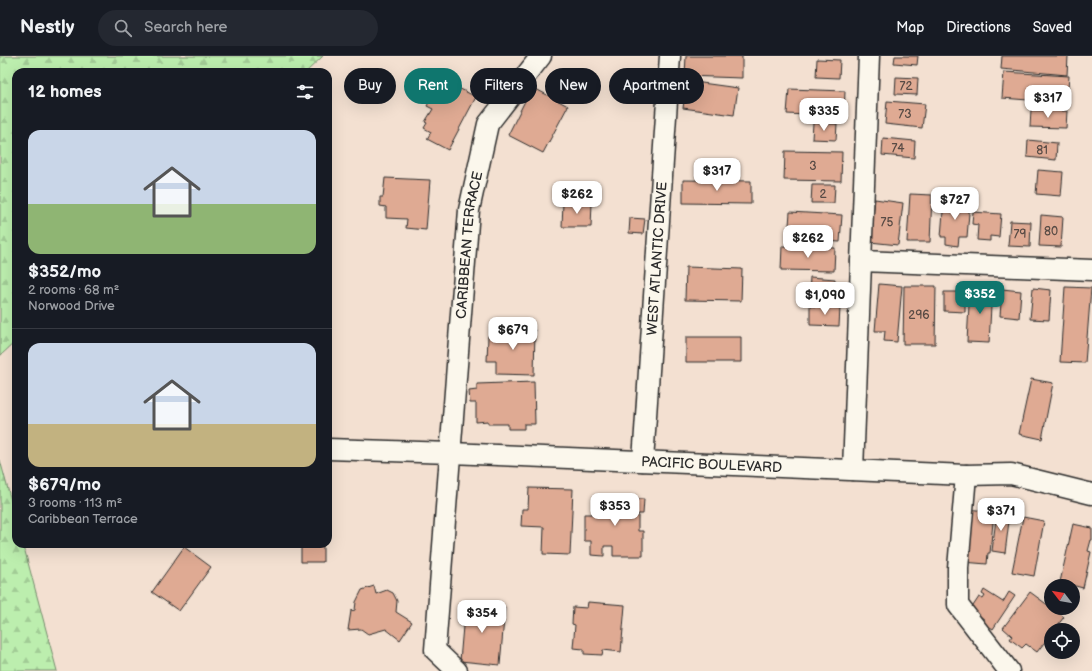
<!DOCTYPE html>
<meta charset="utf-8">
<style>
body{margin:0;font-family:"Balsamiq Sans",sans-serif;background:#242831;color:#f1f3f6;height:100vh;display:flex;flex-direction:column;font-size:15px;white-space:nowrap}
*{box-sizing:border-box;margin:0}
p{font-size:13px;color:#9ea1a6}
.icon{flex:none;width:22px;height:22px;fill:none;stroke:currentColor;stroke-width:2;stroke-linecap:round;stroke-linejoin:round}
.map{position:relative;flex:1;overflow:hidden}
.side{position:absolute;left:12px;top:12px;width:320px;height:480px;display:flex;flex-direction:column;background:#171b24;border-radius:12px;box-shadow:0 4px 16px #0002}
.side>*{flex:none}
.top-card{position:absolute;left:344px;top:12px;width:380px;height:36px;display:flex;gap:8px}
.needle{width:26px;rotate:301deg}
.fabs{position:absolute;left:1044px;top:523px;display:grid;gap:8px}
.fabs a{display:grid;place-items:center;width:36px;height:36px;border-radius:50%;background:#171b24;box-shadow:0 4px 16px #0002;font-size:20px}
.price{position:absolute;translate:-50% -34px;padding:0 9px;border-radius:8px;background:#fff;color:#222;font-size:13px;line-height:26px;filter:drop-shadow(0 1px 2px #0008)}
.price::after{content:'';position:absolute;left:50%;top:24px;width:12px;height:9px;margin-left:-6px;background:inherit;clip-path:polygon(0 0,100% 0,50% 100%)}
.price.current{background:#0f766e;color:#fff}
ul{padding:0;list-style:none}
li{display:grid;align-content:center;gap:8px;height:212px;padding:0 16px}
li+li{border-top:1px solid #363941}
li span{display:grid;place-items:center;height:124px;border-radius:12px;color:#555}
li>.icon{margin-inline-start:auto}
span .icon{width:72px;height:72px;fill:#fffc;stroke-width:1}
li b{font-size:17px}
h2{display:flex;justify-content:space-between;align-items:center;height:48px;padding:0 16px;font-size:17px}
.tag{padding:0 14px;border-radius:18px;background:#171b24;box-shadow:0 4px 16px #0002;font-size:14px;line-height:36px}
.tag.current{background:#0f766e;color:#fff}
header{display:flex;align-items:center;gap:24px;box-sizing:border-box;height:56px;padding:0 20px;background:#171b24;border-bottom:1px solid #363941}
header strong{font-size:19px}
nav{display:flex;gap:22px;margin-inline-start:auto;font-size:14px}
.search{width:280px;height:36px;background:#242831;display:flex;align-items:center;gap:10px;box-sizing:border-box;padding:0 14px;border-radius:22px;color:#9ea1a6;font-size:15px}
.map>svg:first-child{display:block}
.forest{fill:url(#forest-firs);stroke:#748c6c}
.building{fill:#dfaa93;stroke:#2b2b2b}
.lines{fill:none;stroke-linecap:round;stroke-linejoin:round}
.street-casing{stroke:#2b2b2b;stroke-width:23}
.street{stroke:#fbf7ec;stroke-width:20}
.labels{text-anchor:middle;stroke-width:3;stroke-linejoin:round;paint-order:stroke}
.number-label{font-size:12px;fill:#584b45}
.street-label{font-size:14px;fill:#2b2b2b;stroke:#fbf7ec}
</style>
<header>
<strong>Nestly</strong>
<div class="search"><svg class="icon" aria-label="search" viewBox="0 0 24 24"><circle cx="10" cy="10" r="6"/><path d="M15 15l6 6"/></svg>Search here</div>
<nav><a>Map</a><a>Directions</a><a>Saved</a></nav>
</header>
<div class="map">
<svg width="1092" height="615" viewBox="0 0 1092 615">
<defs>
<pattern id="forest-firs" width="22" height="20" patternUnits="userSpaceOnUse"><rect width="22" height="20" fill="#bceeae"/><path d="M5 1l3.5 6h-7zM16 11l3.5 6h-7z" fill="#a2cc96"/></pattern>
</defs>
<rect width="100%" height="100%" fill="#f3e0d1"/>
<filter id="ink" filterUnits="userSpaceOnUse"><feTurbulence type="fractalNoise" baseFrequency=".025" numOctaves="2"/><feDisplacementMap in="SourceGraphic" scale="8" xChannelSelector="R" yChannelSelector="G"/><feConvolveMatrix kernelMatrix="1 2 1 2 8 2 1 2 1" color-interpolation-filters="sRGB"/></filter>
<g filter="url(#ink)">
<path class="forest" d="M0 0H323L306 16H16V285L0 300Z
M0 404 16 463V488H23L57 615H0Z"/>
<path class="building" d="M686 0H742V22L685 20Z
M895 0H918L917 9 894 7Z
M1002 0H1068L1067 19 1001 13Z
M817 3 840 4 839 22 816 21Z
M1004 16 1069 20 1067 47 1002 42Z
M896 21 918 22 917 39 895 38Z
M441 23 476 41 448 94 427 83 431 76 424 72 427 67 425 66 433 53 427 50Z
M687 25 738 32 734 59 683 52Z
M532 31 568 50 543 97 508 79Z
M789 33 845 35 844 61 787 58Z
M887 45 925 48 922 72 885 68Z
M1031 54 1067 55 1066 72 1030 71Z
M813 67 837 68 836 84 812 83Z
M883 82 915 85 914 102 882 99Z
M1028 84 1057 87 1056 104 1027 101Z
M785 95 842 96 841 125 784 124Z
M1038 114 1063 116 1061 140 1036 138Z
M385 122 430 124 426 174 406 172 407 163 386 162V151L380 150V141H383Z
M683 124 751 125V148L683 147Z
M812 129H835L834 147H811Z
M910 138 932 139 930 186H907Z
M875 143 903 147 898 189 870 186Z
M944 143 970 145 967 181H959L958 190 946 188V181H941Z
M563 146 592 147 591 171H562Z
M790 156 842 159 840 186 788 183Z
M973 156 1001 158 999 181 990 180V185L977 184 978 169 972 168Z
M1041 159 1063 161 1061 191 1039 190Z
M630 162 645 163 643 178 629 177Z
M1010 165 1031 166 1030 191 1008 190Z
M782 190 835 192 834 215 781 214Z
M686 211 742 213 741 245 685 244Z
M810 221 835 223 834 239 809 238Z
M879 228 902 230 897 286 884 285 885 275H875Z
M904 230H936L935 288H903Z
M970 231 992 232 989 287 967 286Z
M1065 231 1091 232 1085 307 1060 306Z
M1033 232 1051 234 1049 264 1030 263Z
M1002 233 1021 235 1019 262 1000 260Z
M944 236H965V256L944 255Z
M810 250 840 252 839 270 810 269Z
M494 273 535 274 534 319 496 318V305H487L488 280H494Z
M686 281H741V306H686Z
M1031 323 1053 327 1042 383 1019 378Z
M534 326 535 368H524V373H508V368H488V365L476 366V347H470L469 335 477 334V328Z
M529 432 573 433 570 499 543 498 544 471 521 470 522 453H528Z
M594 443H644L643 458H638V475H643V500H613V490H604V500L591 499V485H584V458H593Z
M968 453 994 456 990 497H988L987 508 963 506Z
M997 455 1010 457 1005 497 992 495Z
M1023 461 1044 465 1034 520 1012 516Z
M1073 468 1092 472V484H1091L1088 495 1091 496 1083 532 1060 526Z
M301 488H323V506H301Z
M184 491 211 511 179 555 152 536Z
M374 530 376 538 387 534 393 537 397 545 396 556 412 566 400 584 386 573 368 578 361 573 348 574 351 555 355 554 356 546 362 534Z
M984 534 1003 546 1009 536 1015 540 993 573 990 571 989 572 982 568 985 564 971 553 979 541 983 543 985 540 982 538Z
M1030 536 1064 561 1054 574H1051V578L1037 596 1026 588 1022 592 1010 583 1012 580 1003 572Z
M588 546 625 549 621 596 603 594 602 599 584 598V593L573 592 575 569 572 568 573 551 587 552Z
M465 547 505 551 500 609 460 605Z"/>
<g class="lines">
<g class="street-casing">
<g id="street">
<path d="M861 205 1092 214"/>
<path id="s1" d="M328 393 451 397 966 419 1011 418 1092 438"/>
<path id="s2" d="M643 405 670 0"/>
<path d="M853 414 869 0"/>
<path d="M966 419 958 512V549L1009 615"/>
<path id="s3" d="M457 615 435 594 469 154 488 68 541 0"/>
</g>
</g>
<use href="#street" class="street"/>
</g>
</g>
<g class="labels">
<g class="number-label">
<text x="906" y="34">72</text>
<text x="905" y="62">73</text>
<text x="898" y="96">74</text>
<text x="1042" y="98">81</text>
<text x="813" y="114">3</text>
<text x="823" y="142">2</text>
<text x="887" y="170">75</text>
<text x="1051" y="179">80</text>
<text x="1020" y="182">79</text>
<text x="919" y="263">296</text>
</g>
<g class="street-label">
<text dy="5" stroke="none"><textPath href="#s3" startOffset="437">CARIBBEAN TERRACE</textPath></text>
<text dy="5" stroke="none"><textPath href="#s2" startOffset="203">WEST ATLANTIC DRIVE</textPath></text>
<text dy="5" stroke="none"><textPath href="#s1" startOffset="384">PACIFIC BOULEVARD</textPath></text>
</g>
</g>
</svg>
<div class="fabs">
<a><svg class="needle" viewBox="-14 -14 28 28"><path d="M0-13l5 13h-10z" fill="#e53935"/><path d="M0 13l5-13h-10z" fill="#9ea1a6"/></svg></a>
<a><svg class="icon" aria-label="locate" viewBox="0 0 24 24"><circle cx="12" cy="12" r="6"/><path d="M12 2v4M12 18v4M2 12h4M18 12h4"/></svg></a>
</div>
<b class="price" style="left:1048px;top:63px">$317</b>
<b class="price" style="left:824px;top:76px">$335</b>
<b class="price" style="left:717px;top:136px">$317</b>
<b class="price" style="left:577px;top:159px">$262</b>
<b class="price" style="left:955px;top:165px">$727</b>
<b class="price" style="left:808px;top:203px">$262</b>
<b class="price current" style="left:980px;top:259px">$352</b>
<b class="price" style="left:825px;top:260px">$1,090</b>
<b class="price" style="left:513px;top:295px">$679</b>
<b class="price" style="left:615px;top:471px">$353</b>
<b class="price" style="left:1001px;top:476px">$371</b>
<b class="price" style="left:482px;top:578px">$354</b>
<div class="top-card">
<a class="tag">Buy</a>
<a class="tag current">Rent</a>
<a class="tag">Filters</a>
<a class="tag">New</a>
<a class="tag">Apartment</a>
</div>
<section class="side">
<h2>12 homes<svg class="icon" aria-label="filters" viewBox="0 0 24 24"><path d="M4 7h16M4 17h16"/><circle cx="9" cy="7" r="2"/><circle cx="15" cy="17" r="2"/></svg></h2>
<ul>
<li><span style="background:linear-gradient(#c9d6e8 60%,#8fb573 0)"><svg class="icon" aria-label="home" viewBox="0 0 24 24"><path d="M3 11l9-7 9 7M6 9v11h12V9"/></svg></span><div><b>$352/mo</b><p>2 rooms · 68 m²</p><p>Norwood Drive</p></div></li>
<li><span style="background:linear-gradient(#c9d6e8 65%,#c2b280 0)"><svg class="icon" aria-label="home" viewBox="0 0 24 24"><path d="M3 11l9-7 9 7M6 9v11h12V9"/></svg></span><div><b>$679/mo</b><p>3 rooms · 113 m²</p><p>Caribbean Terrace</p></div></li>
</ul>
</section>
</div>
